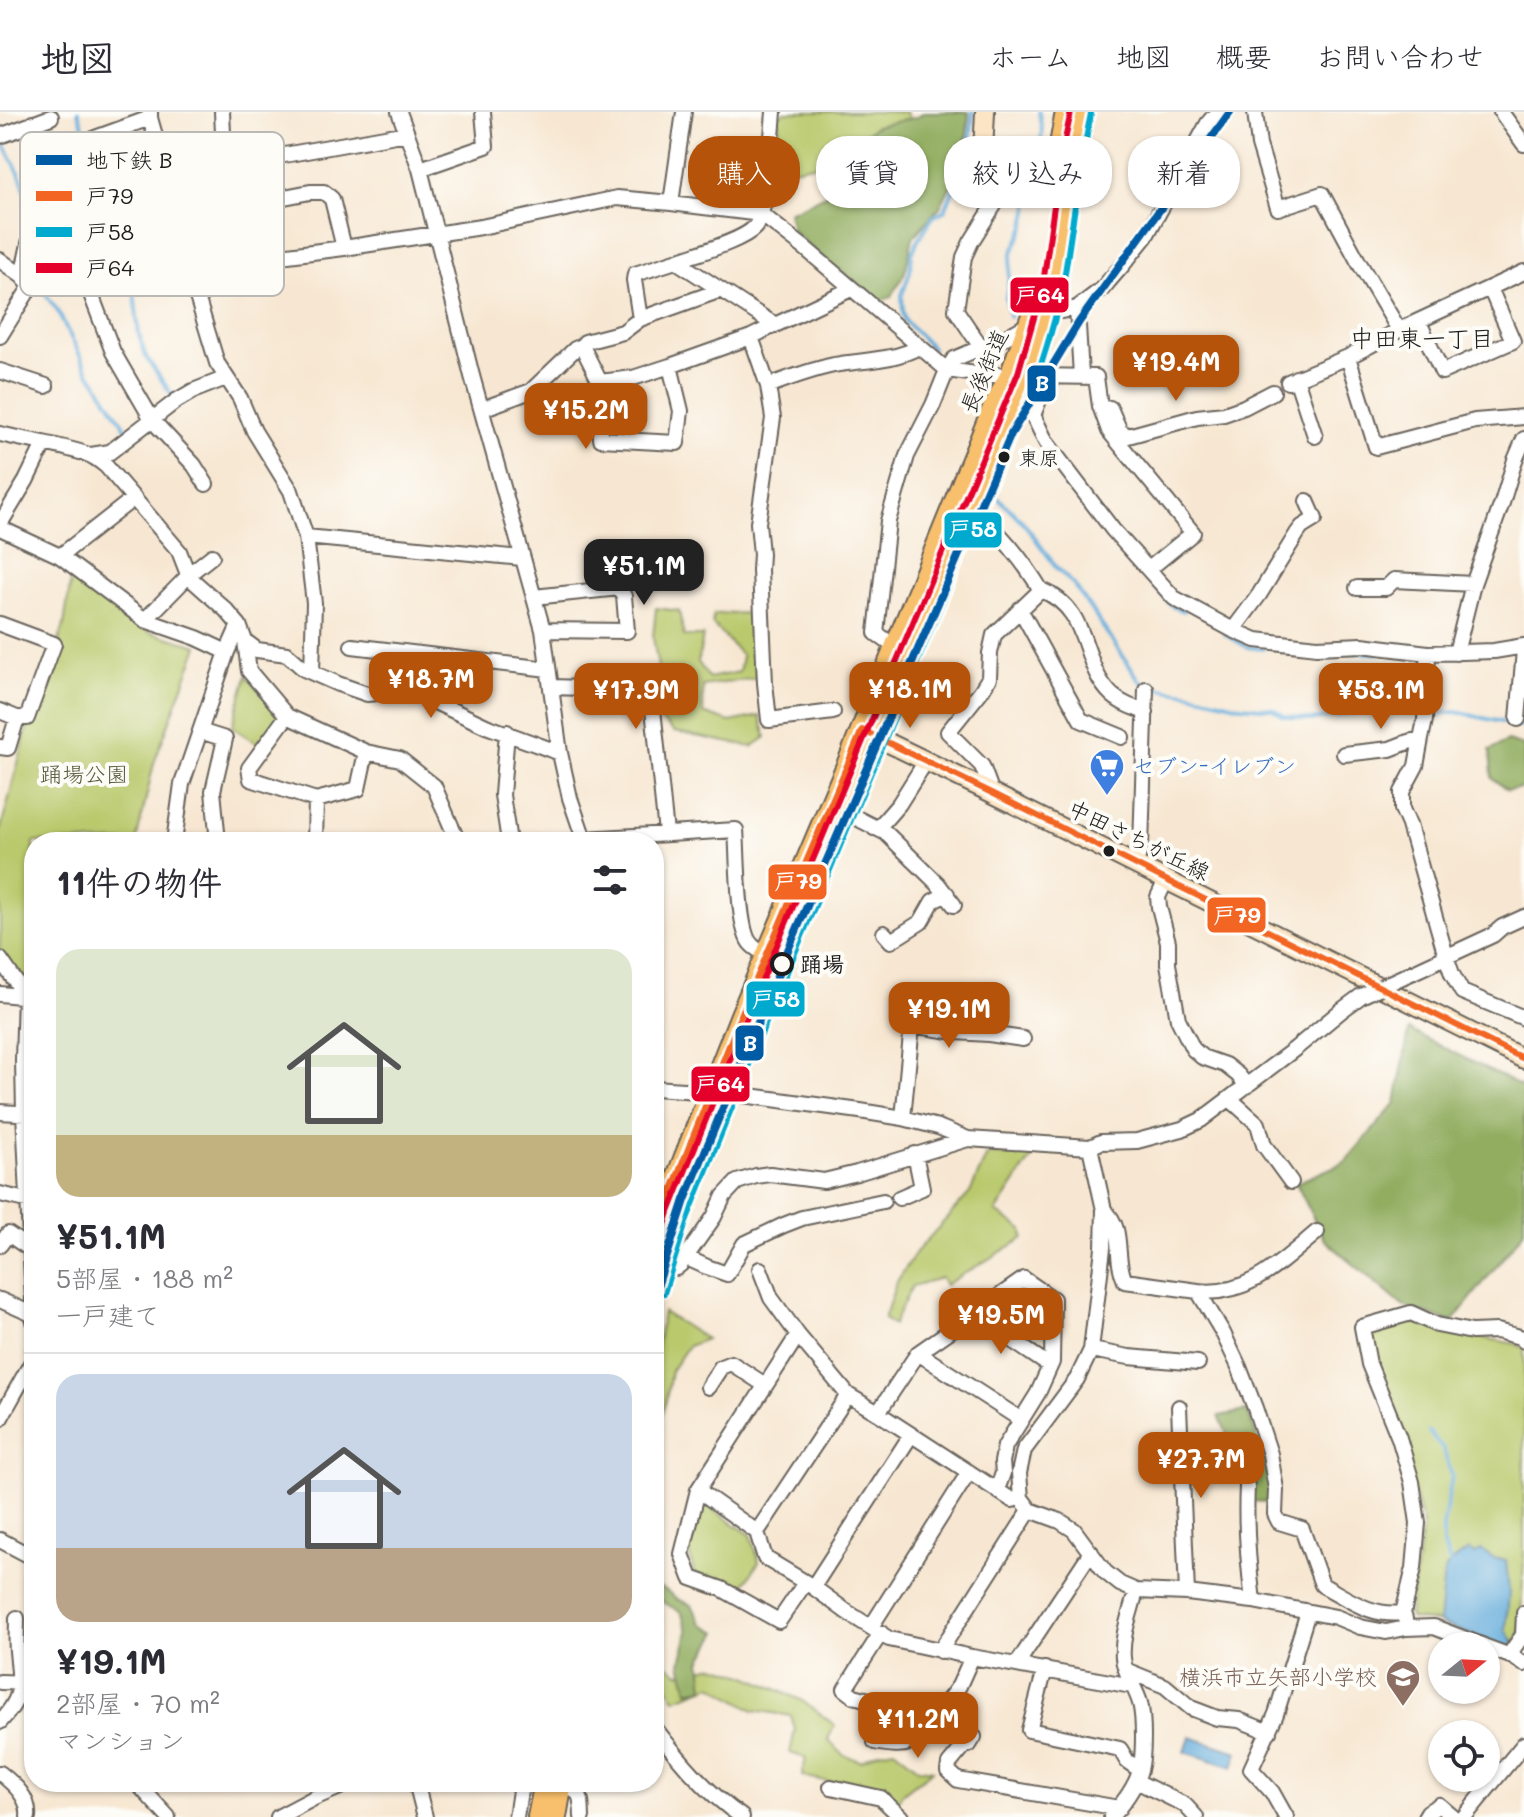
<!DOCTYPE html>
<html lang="ja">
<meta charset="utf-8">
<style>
body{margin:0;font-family:Mali,"Klee One",sans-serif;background:#f2f2f3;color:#2b2b33;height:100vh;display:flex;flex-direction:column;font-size:30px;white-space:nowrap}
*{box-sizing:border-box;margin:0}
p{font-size:26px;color:#7c7c81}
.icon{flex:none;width:44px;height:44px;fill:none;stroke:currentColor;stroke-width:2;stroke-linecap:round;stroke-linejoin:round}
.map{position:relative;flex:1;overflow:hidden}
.panel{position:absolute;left:24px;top:720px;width:640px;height:960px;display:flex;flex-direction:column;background:#fff;border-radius:32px;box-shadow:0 2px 6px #0004}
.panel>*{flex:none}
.banner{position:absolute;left:688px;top:24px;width:716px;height:72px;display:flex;gap:16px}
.needle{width:52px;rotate:72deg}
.controls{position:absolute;left:1428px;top:1520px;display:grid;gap:16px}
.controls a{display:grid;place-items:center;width:72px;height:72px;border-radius:50%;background:#fff;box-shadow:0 2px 6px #0004;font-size:40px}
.price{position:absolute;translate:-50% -68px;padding:0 18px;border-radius:16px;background:#b45309;color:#fff;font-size:26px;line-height:52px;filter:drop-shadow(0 2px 4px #0008)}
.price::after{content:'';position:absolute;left:50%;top:48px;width:24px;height:18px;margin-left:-12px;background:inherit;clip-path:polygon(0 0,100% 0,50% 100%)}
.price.selected{background:#222;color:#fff}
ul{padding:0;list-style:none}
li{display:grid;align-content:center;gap:16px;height:424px;padding:0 32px}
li+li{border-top:2px solid #e1e1e2}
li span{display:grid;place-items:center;height:248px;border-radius:24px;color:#555}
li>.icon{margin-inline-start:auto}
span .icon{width:144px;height:144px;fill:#fffc;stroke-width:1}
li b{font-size:34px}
h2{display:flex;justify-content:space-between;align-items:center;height:96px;padding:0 32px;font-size:34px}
.pill{padding:0 28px;border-radius:32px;background:#fff;box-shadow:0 2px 6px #0004;font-size:28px;line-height:72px}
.pill.selected{background:#b45309;color:#fff}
header{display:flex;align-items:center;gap:48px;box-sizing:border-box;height:112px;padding:0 40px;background:#fff;border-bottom:2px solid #e1e1e2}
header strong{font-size:38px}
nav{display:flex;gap:44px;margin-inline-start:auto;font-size:28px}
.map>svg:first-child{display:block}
.green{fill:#b9c96c;stroke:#6a7244;stroke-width:2}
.forest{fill:#92ad60;stroke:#57643e;stroke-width:2}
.water{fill:#64acdb;stroke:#40647c;stroke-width:2}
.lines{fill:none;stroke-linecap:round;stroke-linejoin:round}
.stream{stroke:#64acdb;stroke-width:4}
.street-casing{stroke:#69635c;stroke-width:18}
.secondary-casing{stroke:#69635c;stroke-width:22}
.primary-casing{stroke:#69635c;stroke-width:24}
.street{stroke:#fff;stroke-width:14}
.secondary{stroke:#fce5c4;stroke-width:18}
.primary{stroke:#f8bf6c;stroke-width:20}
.street-bridge-casing{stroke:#69635c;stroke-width:18;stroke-linecap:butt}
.street-bridge{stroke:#fff;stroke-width:14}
.bus-1-casing{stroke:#fdfcf7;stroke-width:12}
.bus-2-casing{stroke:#fdfcf7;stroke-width:12}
.bus-3-casing{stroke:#fdfcf7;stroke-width:12}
.bus-1{stroke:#f26522;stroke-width:6}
.bus-2{stroke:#00a9ce;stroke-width:6}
.bus-3{stroke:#e4002b;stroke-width:6}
.metro-1-casing{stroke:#fdfcf7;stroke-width:14}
.metro-1{stroke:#005ba5;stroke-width:8}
.bus-dot{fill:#1c1c1c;stroke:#fdfcf7;stroke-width:3}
.stop-dot{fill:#fdfcf7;stroke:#1c1c1c;stroke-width:4}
.labels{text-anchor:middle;stroke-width:8;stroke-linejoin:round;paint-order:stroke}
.bus-label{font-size:20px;fill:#1c1c1c;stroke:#fdfcf7;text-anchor:start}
.street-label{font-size:22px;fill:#1c1c1c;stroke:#fdfcf7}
.shop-label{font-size:22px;fill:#366cbe;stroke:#fdfcf7;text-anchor:start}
.park-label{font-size:22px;fill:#535938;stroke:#fdfcf7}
.stop-label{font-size:22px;font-weight:bold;fill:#1c1c1c;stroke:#fdfcf7;text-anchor:start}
.education-label{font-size:22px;fill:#785e54;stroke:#fdfcf7;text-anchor:end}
.neighbourhood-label{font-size:24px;fill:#1c1c1c;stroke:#fdfcf7}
.key{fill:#fdfcf7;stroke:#bab9b5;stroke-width:2}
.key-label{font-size:22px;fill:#1c1c1c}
.line-badge{stroke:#fdfcf7;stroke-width:3}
.badge-label{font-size:22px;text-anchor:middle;font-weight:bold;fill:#fff}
</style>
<header>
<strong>地図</strong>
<nav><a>ホーム</a><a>地図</a><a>概要</a><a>お問い合わせ</a></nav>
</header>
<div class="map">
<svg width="1524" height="1705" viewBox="0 0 1524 1705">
<rect width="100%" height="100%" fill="#fdfcf7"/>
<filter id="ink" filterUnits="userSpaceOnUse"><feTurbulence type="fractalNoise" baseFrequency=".0125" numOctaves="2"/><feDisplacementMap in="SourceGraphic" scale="16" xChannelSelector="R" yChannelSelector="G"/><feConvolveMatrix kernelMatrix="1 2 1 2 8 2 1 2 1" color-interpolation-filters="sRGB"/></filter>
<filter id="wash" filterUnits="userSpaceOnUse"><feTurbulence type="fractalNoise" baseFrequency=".006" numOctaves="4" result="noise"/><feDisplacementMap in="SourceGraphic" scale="32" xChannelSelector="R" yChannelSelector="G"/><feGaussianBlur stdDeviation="1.8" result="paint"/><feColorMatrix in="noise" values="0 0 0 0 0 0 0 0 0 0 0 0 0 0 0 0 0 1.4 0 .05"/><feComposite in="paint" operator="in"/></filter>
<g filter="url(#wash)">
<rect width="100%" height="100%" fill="#f7e7d2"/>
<path class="green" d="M785 0H906L915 30 829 50 781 59 777 46 779 4Z
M72 460 102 487 149 520 198 534 154 651 136 730H34V878L28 879 0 838V720L27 617 34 607 64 513Z
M656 496 679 499 684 524H703L698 550 709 566 739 560 742 544 712 511 714 502 752 501 757 566 703 574V601L730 610 760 604 766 625 752 635 674 620 661 608 660 568 653 525Z
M247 564 281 604 260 633 232 615Z
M1034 1042 996 1100 1023 1118 1024 1126 945 1173 941 1166 912 1174 893 1213 884 1207 896 1171 916 1140 970 1081 987 1043Z
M663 1200 706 1227 688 1234 671 1259 666 1289 654 1328V1251Z
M1409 1208 1439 1218 1516 1232 1524 1236V1449L1520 1522 1509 1537 1436 1510 1411 1507 1409 1503 1423 1412 1366 1219Z
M704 1392 751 1423 759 1450 739 1480 694 1461 689 1441 700 1393Z
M662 1550 679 1561 715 1554 745 1563 801 1588 835 1613 828 1627 843 1643 861 1649 878 1640 894 1637 918 1656 933 1658 902 1682 896 1692 883 1682 802 1664 806 1646 790 1641 795 1617 791 1604 754 1598 712 1573 675 1587 668 1575 654 1566V1561Z"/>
<path class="forest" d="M924 0H969L965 45 940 95 913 125 905 160 892 185 880 189 812 137 792 118 788 100 835 79 829 50 876 14 917 5Z
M1507 629 1524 634V676L1507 678 1492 666 1490 638Z
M1409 918 1524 976V1117L1522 1122 1452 1210 1403 1194 1324 1127 1296 1071 1345 1050 1396 991Z
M1247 1299C1259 1328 1270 1357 1271 1390L1249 1389 1250 1369 1241 1338 1227 1322 1219 1304Z
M654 1473 664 1477 677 1487 692 1493 702 1512 718 1520 701 1549 704 1576 688 1579 681 1551 688 1519 681 1500 654 1485Z"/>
<path class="water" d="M1469 1438 1474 1442 1481 1438 1493 1446 1506 1448 1509 1480 1506 1518 1514 1530 1509 1537 1439 1511 1444 1460 1450 1451Z
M1190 1625 1238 1640 1233 1655 1185 1640Z"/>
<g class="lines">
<path class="stream" d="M78 0 100 63 117 95 121 123 133 170 139 223 146 245 172 283
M1039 0 1042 21 1039 41
M2 28C22 66 29 73 26 117
M27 158 57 198 89 261 97 271 127 318
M1010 205 1006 187 1012 141 1025 114 1037 54
M932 236 905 209 903 201 902 183 910 160 912 142 918 128 933 105 945 98 959 64 968 48 973 0
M1052 353 1075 380
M997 385 1023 410 1057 456 1074 473 1140 569 1150 574 1171 579 1187 581 1241 594 1273 597 1284 604 1311 608 1335 605 1384 595 1412 596 1432 602 1456 600 1524 615
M1150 469 1173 495 1184 499
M1225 522 1247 535 1263 537
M1347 540 1378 542
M1429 1320 1443 1337 1452 1364 1443 1414V1432L1450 1451"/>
</g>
</g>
<g filter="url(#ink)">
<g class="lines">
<g class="street-casing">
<path id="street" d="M150 0V6L192 155 191 165 217 251 240 286 254 319 291 379 306 425 314 491 312 560
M222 0 223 21
M399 0 420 57 472 264 543 518 560 641 570 686 585 730
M774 0C772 22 768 100 755 115 743 129 695 142 676 149L775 213 851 177
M1255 0 1259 33 1278 96 1322 82 1358 149 1399 218
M1501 0 1524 32
M33 11 52 61
M0 24 51 5
M95 26 150 6
M262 47 407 21
M420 57 486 34 483 0
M120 85 167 68
M269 88 310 80H324L332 87 344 136
M671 91 684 0
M0 148 22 164 31 174 0 224
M676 149 635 162 634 168 640 207 623 220 585 230 582 234 600 270 601 327 677 331 681 299 670 254 751 225 775 213
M22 164 34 109 111 90
M1077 196 1081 264
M1046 202 1077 196 1102 177 1121 155 1146 124 1208 11 1214 4 1227 0
M640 207 721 178
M1419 210 1442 260 1513 229 1490 176
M751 225 768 274 773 306 758 411 761 442 760 458 765 571 769 608 833 600
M981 235 956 198 964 145 971 130 1003 79 1016 45
M1348 245 1376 335 1475 309 1524 305
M0 259 46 274
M1049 264 1033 303 1046 330 1113 418 1174 486 1233 518 1256 528 1317 535 1362 533 1428 541 1494 539 1524 534
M1096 265 1100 294 1109 319 1193 421 1149 457
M1296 266 1315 324
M600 270 633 266 670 254
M1288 270 1348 245 1399 218 1524 160
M768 274C789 266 811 258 834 253 861 248 894 249 919 235
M1110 296 1120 319 1128 324 1197 305 1224 302 1244 295 1273 280
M482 297 531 279 575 237 582 234
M0 322C30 329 61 333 89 343 95 345 101 350 106 354L179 439 189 465 226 498 239 513 245 529 249 559 287 604 249 656 251 667 316 688 315 730
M91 343 110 340 176 289 193 279 226 266
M206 372 194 353 153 309 113 240 89 177 128 174 192 155 344 136 481 115 617 86 671 91 761 102 806 137 947 258 983 263 1096 265
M972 396C1002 423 1020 444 1041 478L994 523 990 541 989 566 981 579 948 620 982 654 992 681
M0 412 26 369 44 332
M0 416 60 444 145 508 197 526 227 540
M306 425 522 446
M60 444 134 386
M1357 476H1386L1394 468 1473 472
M1041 478C1093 498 1079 552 1112 583 1122 592 1134 596 1146 600
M534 485 619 476 624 484 627 519 543 518
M1020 497 1081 608 1122 625
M145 508 193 459 212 444
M0 512 54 532 27 606H17L0 599
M1233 518 1259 483 1298 420 1302 415 1315 407 1307 389
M245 529 257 538 287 542 304 557 338 572 367 582 397 579 420 583 486 614 560 641
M352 534 548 557
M895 535 876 521 888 409 907 344 933 293 947 258 954 247 1006 225 1029 212
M1428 541 1425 608 1421 627 1416 654 1402 680V697L1409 713 1446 844 1452 862 1462 880 1524 906
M1456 541 1473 472 1502 391 1515 348 1524 327
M551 575 651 578 666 721
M287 604 366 640 358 677 316 688
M1518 607 1524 538
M200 619 225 627 213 679 218 730
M507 620 502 683 508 723
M0 635 8 636 17 606
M366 640 400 647 434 674 455 723 454 730
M1344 642 1390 637 1408 630 1421 627
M843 699 886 721 938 772 954 793
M874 716 879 715 899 692 926 649
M584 727 736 718C738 740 737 818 751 832 755 837 762 840 767 843
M174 730 182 672 227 540 239 513
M1135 753 1141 735 1146 577
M1166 768 1158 785 1159 795 1168 830V852L1178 907 1193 937 1202 945 1225 953 1238 963 1247 974
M884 821 891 829 921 810 933 789 947 782
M0 847 25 883 23 948 24 1001 34 1209
M1411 861 1493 823 1502 815 1524 805
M0 882 31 885
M989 922 1023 927
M654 976 728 981 860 999 903 1006 938 1015 968 1027 1090 1035 1101 1030 1137 1029 1182 1017 1201 1008 1296 936 1342 898 1361 884
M1230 987 1258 1012 1264 1033 1291 1070
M0 1000 34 1002
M903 1006 912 913 956 920 989 922 988 900
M1090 1035 1104 1098 1103 1136 1091 1238 1077 1267 1024 1338 1019 1361 1021 1386 1030 1398 1060 1409 1074 1418 1105 1460 1120 1472 1136 1479 1187 1481 1253 1489 1336 1505 1360 1515 1386 1520 1406 1516 1434 1515 1484 1534
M0 1082 34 1090
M899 1086 922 1076 915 1042
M1104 1098C1126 1118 1113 1144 1125 1169L1198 1179 1223 1221 1239 1255 1255 1296 1270 1342 1276 1377 1275 1402 1279 1410 1302 1417 1322 1473C1350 1488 1371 1505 1403 1501
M0 1133 8 1122 30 1137
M687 1146 707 1155 727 1162 744 1132 784 1113 802 1106 883 1089
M662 1152 676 1156 681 1152 714 1105 724 1084 737 1070 756 1064 770 1062 824 1069 857 1061 968 1027
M760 1157 771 1186 798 1223 848 1283 878 1301 1012 1388 1021 1386
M1198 1179C1248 1185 1282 1149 1317 1120
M0 1188 34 1203
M973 1202 1050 1254
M1091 1238 1129 1245 1198 1251
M918 1241 1020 1307
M708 1275 721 1255 731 1251 765 1273
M848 1283 757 1420 765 1446 813 1475 847 1500 889 1527 972 1545 1132 1574
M1179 1295 1187 1481
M878 1301 918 1241 1024 1167 1053 1187 1052 1250 1038 1281 1005 1334 1002 1350 1003 1361 997 1378
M0 1307 33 1248 34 1235
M1180 1336H1225
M1247 1374C1245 1413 1248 1450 1253 1489
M698 1378 682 1442 691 1466 722 1477 779 1509 805 1471
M757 1420 698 1378 798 1223
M0 1428 34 1446
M813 1475 911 1323
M1405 1507 1403 1501 1414 1456 1418 1411 1412 1370 1399 1326 1369 1252 1362 1215 1411 1201 1437 1213 1472 1220 1497 1219 1520 1225 1524 1229
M871 1515 969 1360
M881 1521 845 1577 854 1584 935 1606 959 1574 972 1545
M1486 1535 1513 1545 1524 1552
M940 1539 1030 1398
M1513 1545V1537L1523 1523 1524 1501
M1017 1552 1091 1440
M1045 1557 1029 1618 1120 1637 1127 1649 1140 1658
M1128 1559 1165 1574 1191 1596 1217 1606 1239 1608 1269 1620
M0 1570 34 1571
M0 1610C25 1583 20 1573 17 1539 16 1528 17 1517 17 1506
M654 1615C680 1649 707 1681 742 1705
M974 1625 969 1633 964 1634 949 1652 948 1659 958 1668 1119 1696
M875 1630C907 1636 917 1634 935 1606
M0 1661C14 1672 30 1686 28 1705
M1136 1669 1185 1693 1196 1705
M136 1670 168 1705
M416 1670 425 1705
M562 1673C583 1680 581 1684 582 1705
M831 1675 881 1686 901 1705
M278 1705 314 1686 352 1670
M516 1705 521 1672 533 1670
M1111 1705C1122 1692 1136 1675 1140 1658 1144 1643 1144 1606 1140 1591 1136 1576 1124 1561 1123 1546 1121 1524 1131 1500 1136 1479
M1286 1705 1272 1680 1251 1657 1276 1602 1308 1500
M1425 1705 1428 1700 1439 1693 1453 1705
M1464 1705 1524 1632"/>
</g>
<g class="secondary-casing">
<path id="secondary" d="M985 0 983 40 1070 52
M864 619 992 681 1524 947"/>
</g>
<g class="primary-casing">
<path id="primary" d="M1060 33 1066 0
M654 1123 741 903 845 658 993 296 1010 264 1031 206
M654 1178 678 1104 762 894 892 583 935 486 1027 264 1046 202 1054 167 1070 52 1081 0
M538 1705 545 1670
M556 1705 562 1670"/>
</g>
<use href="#street" class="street"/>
<use href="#secondary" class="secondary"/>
<use href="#primary" class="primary"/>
<g class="street-bridge-casing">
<path id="street-bridge" d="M1361 884 1411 861"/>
</g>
<use href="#street-bridge" class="street-bridge"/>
<g class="bus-1-casing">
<path id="bus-1" d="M654 1123 741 903 862 618 992 681 1524 947
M654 1178 684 1089"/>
</g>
<g class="bus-2-casing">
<path id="bus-2" d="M664 1181 687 1107 771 898 1036 268C1047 235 1058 201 1064 167 1073 112 1079 57 1091 2"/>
</g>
<g class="bus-3-casing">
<path id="bus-3" d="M654 1146 669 1100 753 890 1018 261 1036 199 1044 165 1060 51 1071 0"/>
</g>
<use href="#bus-1" class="bus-1"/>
<use href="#bus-2" class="bus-2"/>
<use href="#bus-3" class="bus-3"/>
<g class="metro-1-casing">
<path id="metro-1" d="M654 1184 685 1088 785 845 1011 322 1079 210 1230 0"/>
</g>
<use href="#metro-1" class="metro-1"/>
</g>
</g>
<defs>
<g id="supermarket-pin" transform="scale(1.8)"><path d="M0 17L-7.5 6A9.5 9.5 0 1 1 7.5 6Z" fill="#3f7fe0" stroke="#fdfcf7"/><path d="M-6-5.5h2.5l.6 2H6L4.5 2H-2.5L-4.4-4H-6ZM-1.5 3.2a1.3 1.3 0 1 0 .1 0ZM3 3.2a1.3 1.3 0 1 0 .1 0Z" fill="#fff"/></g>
<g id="school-pin" transform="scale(1.8)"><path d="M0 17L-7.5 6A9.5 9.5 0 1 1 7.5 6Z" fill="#8d6e63" stroke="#fdfcf7"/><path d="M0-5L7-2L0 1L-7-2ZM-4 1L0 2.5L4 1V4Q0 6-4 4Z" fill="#fff"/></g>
</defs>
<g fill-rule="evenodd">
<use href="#supermarket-pin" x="1107" y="654"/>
<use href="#school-pin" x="1403" y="1565"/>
</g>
<g class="bus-dot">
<circle cx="1004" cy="345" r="7"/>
<circle cx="1109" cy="739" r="7"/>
</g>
<circle class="stop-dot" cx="782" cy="852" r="10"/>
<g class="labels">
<g class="bus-label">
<text x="1019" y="353">東原</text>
</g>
<g class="street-label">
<text transform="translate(984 259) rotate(-67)" y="8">長後街道</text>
<text transform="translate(1139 728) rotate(26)" y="8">中田さちが丘線</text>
</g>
<g class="shop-label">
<text x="1133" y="662">セブン-イレブン</text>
</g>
<g class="park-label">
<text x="84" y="670">踊場公園</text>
</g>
<g class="stop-label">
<text x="800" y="860">踊場</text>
</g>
<g class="education-label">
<text x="1377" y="1573">横浜市立矢部小学校</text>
</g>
<g class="neighbourhood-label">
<text x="1422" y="235">中田東一丁目</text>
</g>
</g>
<rect x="20" y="20" width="264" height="164" rx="12" class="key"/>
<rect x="36" y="43" width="36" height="10" fill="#005ba5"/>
<rect x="36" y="79" width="36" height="10" fill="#f26522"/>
<rect x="36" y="115" width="36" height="10" fill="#00a9ce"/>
<rect x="36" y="151" width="36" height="10" fill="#e4002b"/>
<g class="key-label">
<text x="86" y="56">地下鉄 B</text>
<text x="86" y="92">戸79</text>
<text x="86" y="128">戸58</text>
<text x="86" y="164">戸64</text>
</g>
<g class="line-badge">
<rect x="1009" y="164" width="61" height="38" rx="8" fill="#e4002b"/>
<rect x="1026" y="252" width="31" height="39" rx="8" fill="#005ba5"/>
<rect x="943" y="399" width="60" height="38" rx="8" fill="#00a9ce"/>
<rect x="767" y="751" width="61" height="38" rx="8" fill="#f26522"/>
<rect x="1206" y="784" width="61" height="38" rx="8" fill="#f26522"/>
<rect x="745" y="868" width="61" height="38" rx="8" fill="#00a9ce"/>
<rect x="734" y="912" width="31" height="38" rx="8" fill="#005ba5"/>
<rect x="690" y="953" width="61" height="38" rx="8" fill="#e4002b"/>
</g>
<g class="badge-label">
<text x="1040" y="191">戸64</text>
<text x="1042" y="279">B</text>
<text x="973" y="425">戸58</text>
<text x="798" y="777">戸79</text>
<text x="1237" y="811">戸79</text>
<text x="776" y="895">戸58</text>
<text x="750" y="939">B</text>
<text x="720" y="980">戸64</text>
</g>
</svg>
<div class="controls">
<a><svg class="needle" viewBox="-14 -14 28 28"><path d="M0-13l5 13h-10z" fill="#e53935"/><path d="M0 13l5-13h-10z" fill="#7c7c81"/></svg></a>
<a><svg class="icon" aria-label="locate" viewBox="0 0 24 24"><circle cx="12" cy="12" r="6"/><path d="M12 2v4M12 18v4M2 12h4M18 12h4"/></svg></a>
</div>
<b class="price" style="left:1176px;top:291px">¥19.4M</b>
<b class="price" style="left:586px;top:339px">¥15.2M</b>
<b class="price selected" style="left:644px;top:495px">¥51.1M</b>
<b class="price" style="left:431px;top:608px">¥18.7M</b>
<b class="price" style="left:910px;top:618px">¥18.1M</b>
<b class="price" style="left:636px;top:619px">¥17.9M</b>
<b class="price" style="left:1381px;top:619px">¥53.1M</b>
<b class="price" style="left:949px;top:938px">¥19.1M</b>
<b class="price" style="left:1001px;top:1244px">¥19.5M</b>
<b class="price" style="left:1201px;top:1388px">¥27.7M</b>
<b class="price" style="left:918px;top:1648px">¥11.2M</b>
<div class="banner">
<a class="pill selected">購入</a>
<a class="pill">賃貸</a>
<a class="pill">絞り込み</a>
<a class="pill">新着</a>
</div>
<section class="panel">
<h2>11件の物件<svg class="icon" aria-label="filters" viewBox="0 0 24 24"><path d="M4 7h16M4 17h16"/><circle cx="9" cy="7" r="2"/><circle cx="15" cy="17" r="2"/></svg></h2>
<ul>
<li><span style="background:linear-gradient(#dfe7d0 75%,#c2b280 0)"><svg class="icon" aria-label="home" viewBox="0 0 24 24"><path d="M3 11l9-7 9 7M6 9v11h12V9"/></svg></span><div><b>¥51.1M</b><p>5部屋 · 188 m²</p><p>一戸建て</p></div></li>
<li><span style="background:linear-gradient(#c9d6e8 70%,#b9a48a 0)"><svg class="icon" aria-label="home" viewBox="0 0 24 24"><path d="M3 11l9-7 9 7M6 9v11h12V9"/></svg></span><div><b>¥19.1M</b><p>2部屋 · 70 m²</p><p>マンション</p></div></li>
</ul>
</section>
</div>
